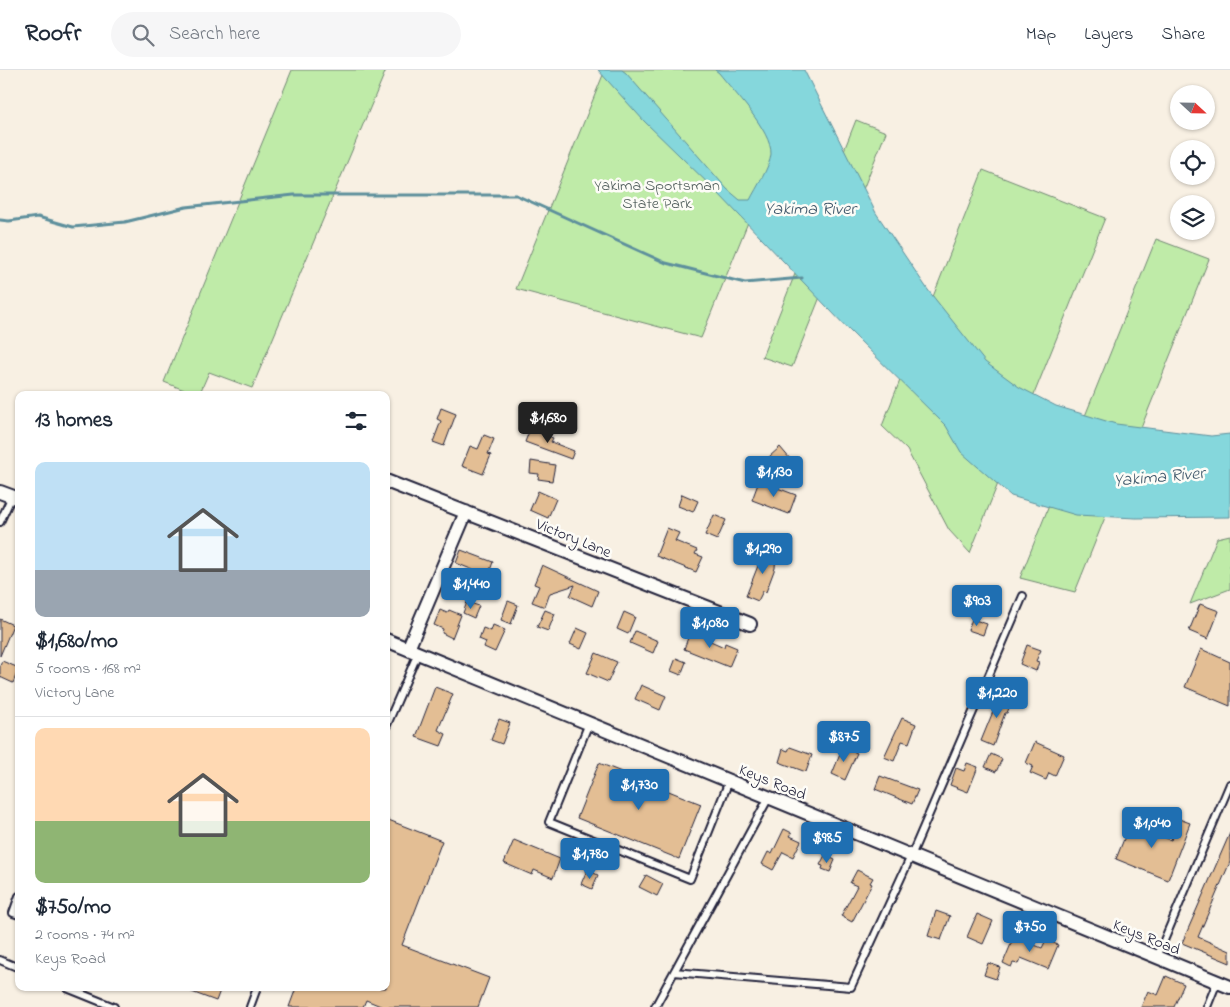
<!DOCTYPE html>
<meta charset="utf-8">
<style>
body{margin:0;font-family:"Indie Flower",sans-serif;background:#f6f6f7;color:#1f2937;height:100vh;display:flex;flex-direction:column;font-size:19px;white-space:nowrap}
*{box-sizing:border-box;margin:0}
p{font-size:16px;color:#747a83}
.icon{flex:none;width:28px;height:28px;fill:none;stroke:currentColor;stroke-width:2;stroke-linecap:round;stroke-linejoin:round}
.map{position:relative;flex:1;overflow:hidden}
.sheet{position:absolute;left:15px;top:321px;width:375px;height:600px;display:flex;flex-direction:column;background:#fff;border-radius:10px;box-shadow:0 1px 4px #0004}
.sheet>*{flex:none}
.needle{width:32px;rotate:112deg}
.tools{position:absolute;left:1170px;top:15px;display:grid;gap:10px}
.tools a{display:grid;place-items:center;width:45px;height:45px;border-radius:50%;background:#fff;box-shadow:0 1px 4px #0004;font-size:25px}
.price{position:absolute;translate:-50% -42px;padding:0 11px;border-radius:5px;background:#1f6fb2;color:#fff;font-size:16px;line-height:32px;filter:drop-shadow(0 1px 2px #0008)}
.price::after{content:'';position:absolute;left:50%;top:30px;width:15px;height:11px;margin-left:-8px;background:inherit;clip-path:polygon(0 0,100% 0,50% 100%)}
.price.on{background:#222;color:#fff}
ul{padding:0;list-style:none}
li{display:grid;align-content:center;gap:10px;height:265px;padding:0 20px}
li+li{border-top:1px solid #e0e1e3}
li span{display:grid;place-items:center;height:155px;border-radius:10px;color:#555}
li>.icon{margin-inline-start:auto}
span .icon{width:90px;height:90px;fill:#fffc;stroke-width:1}
li b{font-size:21px}
h2{display:flex;justify-content:space-between;align-items:center;height:60px;padding:0 20px;font-size:21px}
header{display:flex;align-items:center;gap:30px;box-sizing:border-box;height:70px;padding:0 25px;background:#fff;border-bottom:1px solid #e0e1e3}
header strong{font-size:24px}
nav{display:flex;gap:28px;margin-inline-start:auto;font-size:18px}
.search{width:350px;height:45px;background:#f6f6f7;display:flex;align-items:center;gap:12px;box-sizing:border-box;padding:0 18px;border-radius:28px;color:#747a83;font-size:19px}
.map>svg:first-child{display:block}
.green{fill:#bfeba8;stroke:#708672}
.water{fill:#85d7dc;stroke:#5d8f9c}
.lines{fill:none;stroke-linecap:round;stroke-linejoin:round}
.stream{stroke:#5d8f9c;stroke-width:3}
.building{fill:#e3be94;stroke:#22223b}
.service-casing{stroke:#22223b;stroke-width:10}
.minor-casing{stroke:#22223b;stroke-width:16}
.service{stroke:#fdfcf7;stroke-width:6}
.minor{stroke:#fdfcf7;stroke-width:12}
.labels{text-anchor:middle;stroke-width:5;stroke-linejoin:round;paint-order:stroke}
.park-label{font-size:16px;fill:#515e5c;stroke:#fdfcf7}
.street-label{font-size:16px;fill:#22223b;stroke:#fdfcf7}
.water-label{font-size:18px;font-style:italic;fill:#40586b;stroke:#fdfcf7}
</style>
<header>
<strong>Roofr</strong>
<div class="search"><svg class="icon" aria-label="search" viewBox="0 0 24 24"><circle cx="10" cy="10" r="6"/><path d="M15 15l6 6"/></svg>Search here</div>
<nav><a>Map</a><a>Layers</a><a>Share</a></nav>
</header>
<div class="map">
<svg width="1230" height="937" viewBox="0 0 1230 937">
<rect width="100%" height="100%" fill="#f8f0e3"/>
<filter id="ink" filterUnits="userSpaceOnUse"><feTurbulence type="fractalNoise" baseFrequency=".02" numOctaves="2"/><feDisplacementMap in="SourceGraphic" scale="10" xChannelSelector="R" yChannelSelector="G"/><feConvolveMatrix kernelMatrix="1 2 1 2 8 2 1 2 1" color-interpolation-filters="sRGB"/></filter>
<g filter="url(#ink)">
<path class="green" d="M292 0H386L252 318 209 302 199 325H197L164 312Z
M605 0H729L799 27 701 268 516 219Z
M856 50 886 62 792 297 762 287Z
M983 100 1105 148 970 483 949 460 907 380 882 356Z
M1156 169 1209 189 1075 522 1020 508Z
M1230 465V519L1190 534 1217 468Z"/>
<path class="water" d="M598 0H622L626 3 727 119 740 130H750C756 118 770 97 771 84 772 61 733 21 719 3L715 0H804L876 143 928 220 985 292 1019 317 1056 336 1116 354 1211 366 1230 364V447L1136 448 1076 445 1011 426 961 382 946 356 851 262 717 122 644 51Z"/>
<g class="lines">
<path class="stream" d="M0 150 9 151 38 147 73 157 125 152 186 137 294 125H516L666 193 745 213 802 208"/>
</g>
<path class="building" d="M441 338 456 344 444 376 433 372 441 351 437 349Z
M530 359 553 368 551 372 574 381 571 389 525 372Z
M484 365 494 369 488 384 491 385 483 404 462 396 470 376 478 379Z
M780 377 796 396 786 406 769 387Z
M531 391 555 395 552 411 538 409 539 404 530 403Z
M759 411 796 425 789 444 752 430Z
M538 421 556 429 548 448 530 440Z
M682 424 698 431 693 442 678 436Z
M714 445 726 450 717 470 705 465Z
M667 458 679 463 675 471 697 480 695 484 703 487 696 502 656 486Z
M765 478 776 482 775 498 766 522 763 521 758 531 746 526Z
M461 480 493 492 488 506 456 493Z
M542 495 598 521 592 536 570 526 575 515 550 523 545 537 532 532 539 516 534 514Z
M508 531 518 535 511 554 501 550Z
M467 532 479 536 474 548 463 543Z
M1200 534 1219 541 1208 569 1189 561Z
M440 540 447 543 449 540 461 545 452 568 442 563 443 559 434 555Z
M545 540 555 544 548 561 537 557Z
M624 542 635 547 628 564 617 559Z
M0 549 13 555 0 586Z
M972 549 987 554 983 565 968 560Z
M493 555 505 560 495 582 484 577 486 572 479 569 483 558 491 561Z
M577 558 588 563 581 579 570 574Z
M635 561 658 571 653 583 630 573Z
M690 562 707 566 706 569 724 577 725 573 737 578 729 597 684 579Z
M1027 575 1041 580 1036 591 1039 592 1036 601 1020 594Z
M1201 579 1230 592V636L1185 617Z
M596 583 617 592 608 612 587 603Z
M676 588 686 592 681 605 671 601Z
M2 591 19 598 13 613 0 607V596Z
M641 615 666 626 660 640 635 629Z
M435 617 453 624 438 660 446 664 441 676 416 667Z
M1001 622 1013 628 1007 643H1005L993 676 981 671Z
M902 648 916 654 909 673 902 671 894 691 884 687Z
M499 649 510 653 502 674 491 670Z
M1035 672 1064 685 1055 706 1049 703 1046 710 1030 703 1033 696 1026 693Z
M790 677 812 685 806 702 779 692 783 679 788 681Z
M843 677 857 683 845 710 832 704Z
M991 684 1002 689 996 702 985 697Z
M599 693 701 734 679 789 577 748Z
M967 693 978 697 968 722 950 715 956 698 964 701Z
M880 706 918 720 912 734 875 719Z
M386 749 442 771 402 875 489 908 478 937H383L366 930 363 937H289L296 918H386Z
M1132 749 1145 755 1143 759 1171 770 1179 749 1190 753 1168 810 1116 789Z
M784 759 792 763 790 766 801 771 793 787 783 782 773 800 762 794 768 782 772 784Z
M1230 763V792L1198 867 1230 881V893L1182 873Z
M514 770 560 789 553 808 534 800 532 805 504 793Z
M825 785 835 790 830 802 822 799 823 796 820 795Z
M587 800 598 805 592 819 581 814Z
M857 800 873 808 870 813 872 814 852 852 841 846 857 816 850 813Z
M646 805 663 814 657 826 639 817Z
M936 841 950 846 941 870 928 866Z
M977 844 993 851 983 874 967 867Z
M1014 867 1042 878 1046 870 1058 875 1048 899 1021 888 1018 894 1013 893 1011 897 1003 893Z
M988 893 1000 897 996 909 984 905Z
M1166 906 1184 914 1174 937H1141L1148 921 1158 925Z
M181 918H221L216 931Z"/>
<g class="lines">
<g class="service-casing">
<path id="service" d="M0 452 12 426
M589 653 549 752 690 809 729 711
M386 657 418 583
M19 826 13 843 19 845
M1157 887 1230 714
M0 890 19 898
M674 902 851 917 911 786 1023 526
M67 918 114 937
M250 937 257 918
M655 937 769 727
M1207 937 1217 912"/>
</g>
<g class="minor-casing">
<path id="minor" d="M386 411 750 554
M0 422 19 429
M386 570 1230 917
M408 579 466 442"/>
</g>
<use href="#service" class="service"/>
<use href="#minor" class="minor"/>
</g>
</g>
<g class="labels">
<g class="park-label">
<text x="657" y="120">Yakima Sportsman<tspan x="657" dy="18">State Park</tspan></text>
</g>
<g class="street-label">
<text transform="translate(574 467) rotate(22)" y="6">Victory Lane</text>
<text transform="translate(773 711) rotate(22)" y="6">Keys Road</text>
<text transform="translate(1147 866) rotate(22)" y="6">Keys Road</text>
</g>
<g class="water-label">
<text x="810" y="144">Yakima River</text>
<text transform="translate(1159 406) rotate(-5)" y="6">Yakima River</text>
</g>
</g>
</svg>
<div class="tools">
<a><svg class="needle" viewBox="-14 -14 28 28"><path d="M0-13l5 13h-10z" fill="#e53935"/><path d="M0 13l5-13h-10z" fill="#747a83"/></svg></a>
<a><svg class="icon" aria-label="locate" viewBox="0 0 24 24"><circle cx="12" cy="12" r="6"/><path d="M12 2v4M12 18v4M2 12h4M18 12h4"/></svg></a>
<a><svg class="icon" aria-label="layers" viewBox="0 0 24 24"><path d="M12 4l9 5-9 5-9-5zM3 14l9 5 9-5"/></svg></a>
</div>
<b class="price on" style="left:548px;top:374px">$1,680</b>
<b class="price" style="left:774px;top:428px">$1,130</b>
<b class="price" style="left:763px;top:505px">$1,290</b>
<b class="price" style="left:471px;top:540px">$1,440</b>
<b class="price" style="left:977px;top:557px">$903</b>
<b class="price" style="left:710px;top:579px">$1,080</b>
<b class="price" style="left:997px;top:649px">$1,220</b>
<b class="price" style="left:844px;top:693px">$875</b>
<b class="price" style="left:639px;top:741px">$1,730</b>
<b class="price" style="left:1152px;top:779px">$1,040</b>
<b class="price" style="left:827px;top:794px">$985</b>
<b class="price" style="left:590px;top:810px">$1,780</b>
<b class="price" style="left:1030px;top:883px">$750</b>
<section class="sheet">
<h2>13 homes<svg class="icon" aria-label="filters" viewBox="0 0 24 24"><path d="M4 7h16M4 17h16"/><circle cx="9" cy="7" r="2"/><circle cx="15" cy="17" r="2"/></svg></h2>
<ul>
<li><span style="background:linear-gradient(#bfe0f5 70%,#9aa5b1 0)"><svg class="icon" aria-label="home" viewBox="0 0 24 24"><path d="M3 11l9-7 9 7M6 9v11h12V9"/></svg></span><div><b>$1,680/mo</b><p>5 rooms · 168 m²</p><p>Victory Lane</p></div></li>
<li><span style="background:linear-gradient(#ffd9b3 60%,#8fb573 0)"><svg class="icon" aria-label="home" viewBox="0 0 24 24"><path d="M3 11l9-7 9 7M6 9v11h12V9"/></svg></span><div><b>$750/mo</b><p>2 rooms · 74 m²</p><p>Keys Road</p></div></li>
</ul>
</section>
</div>
